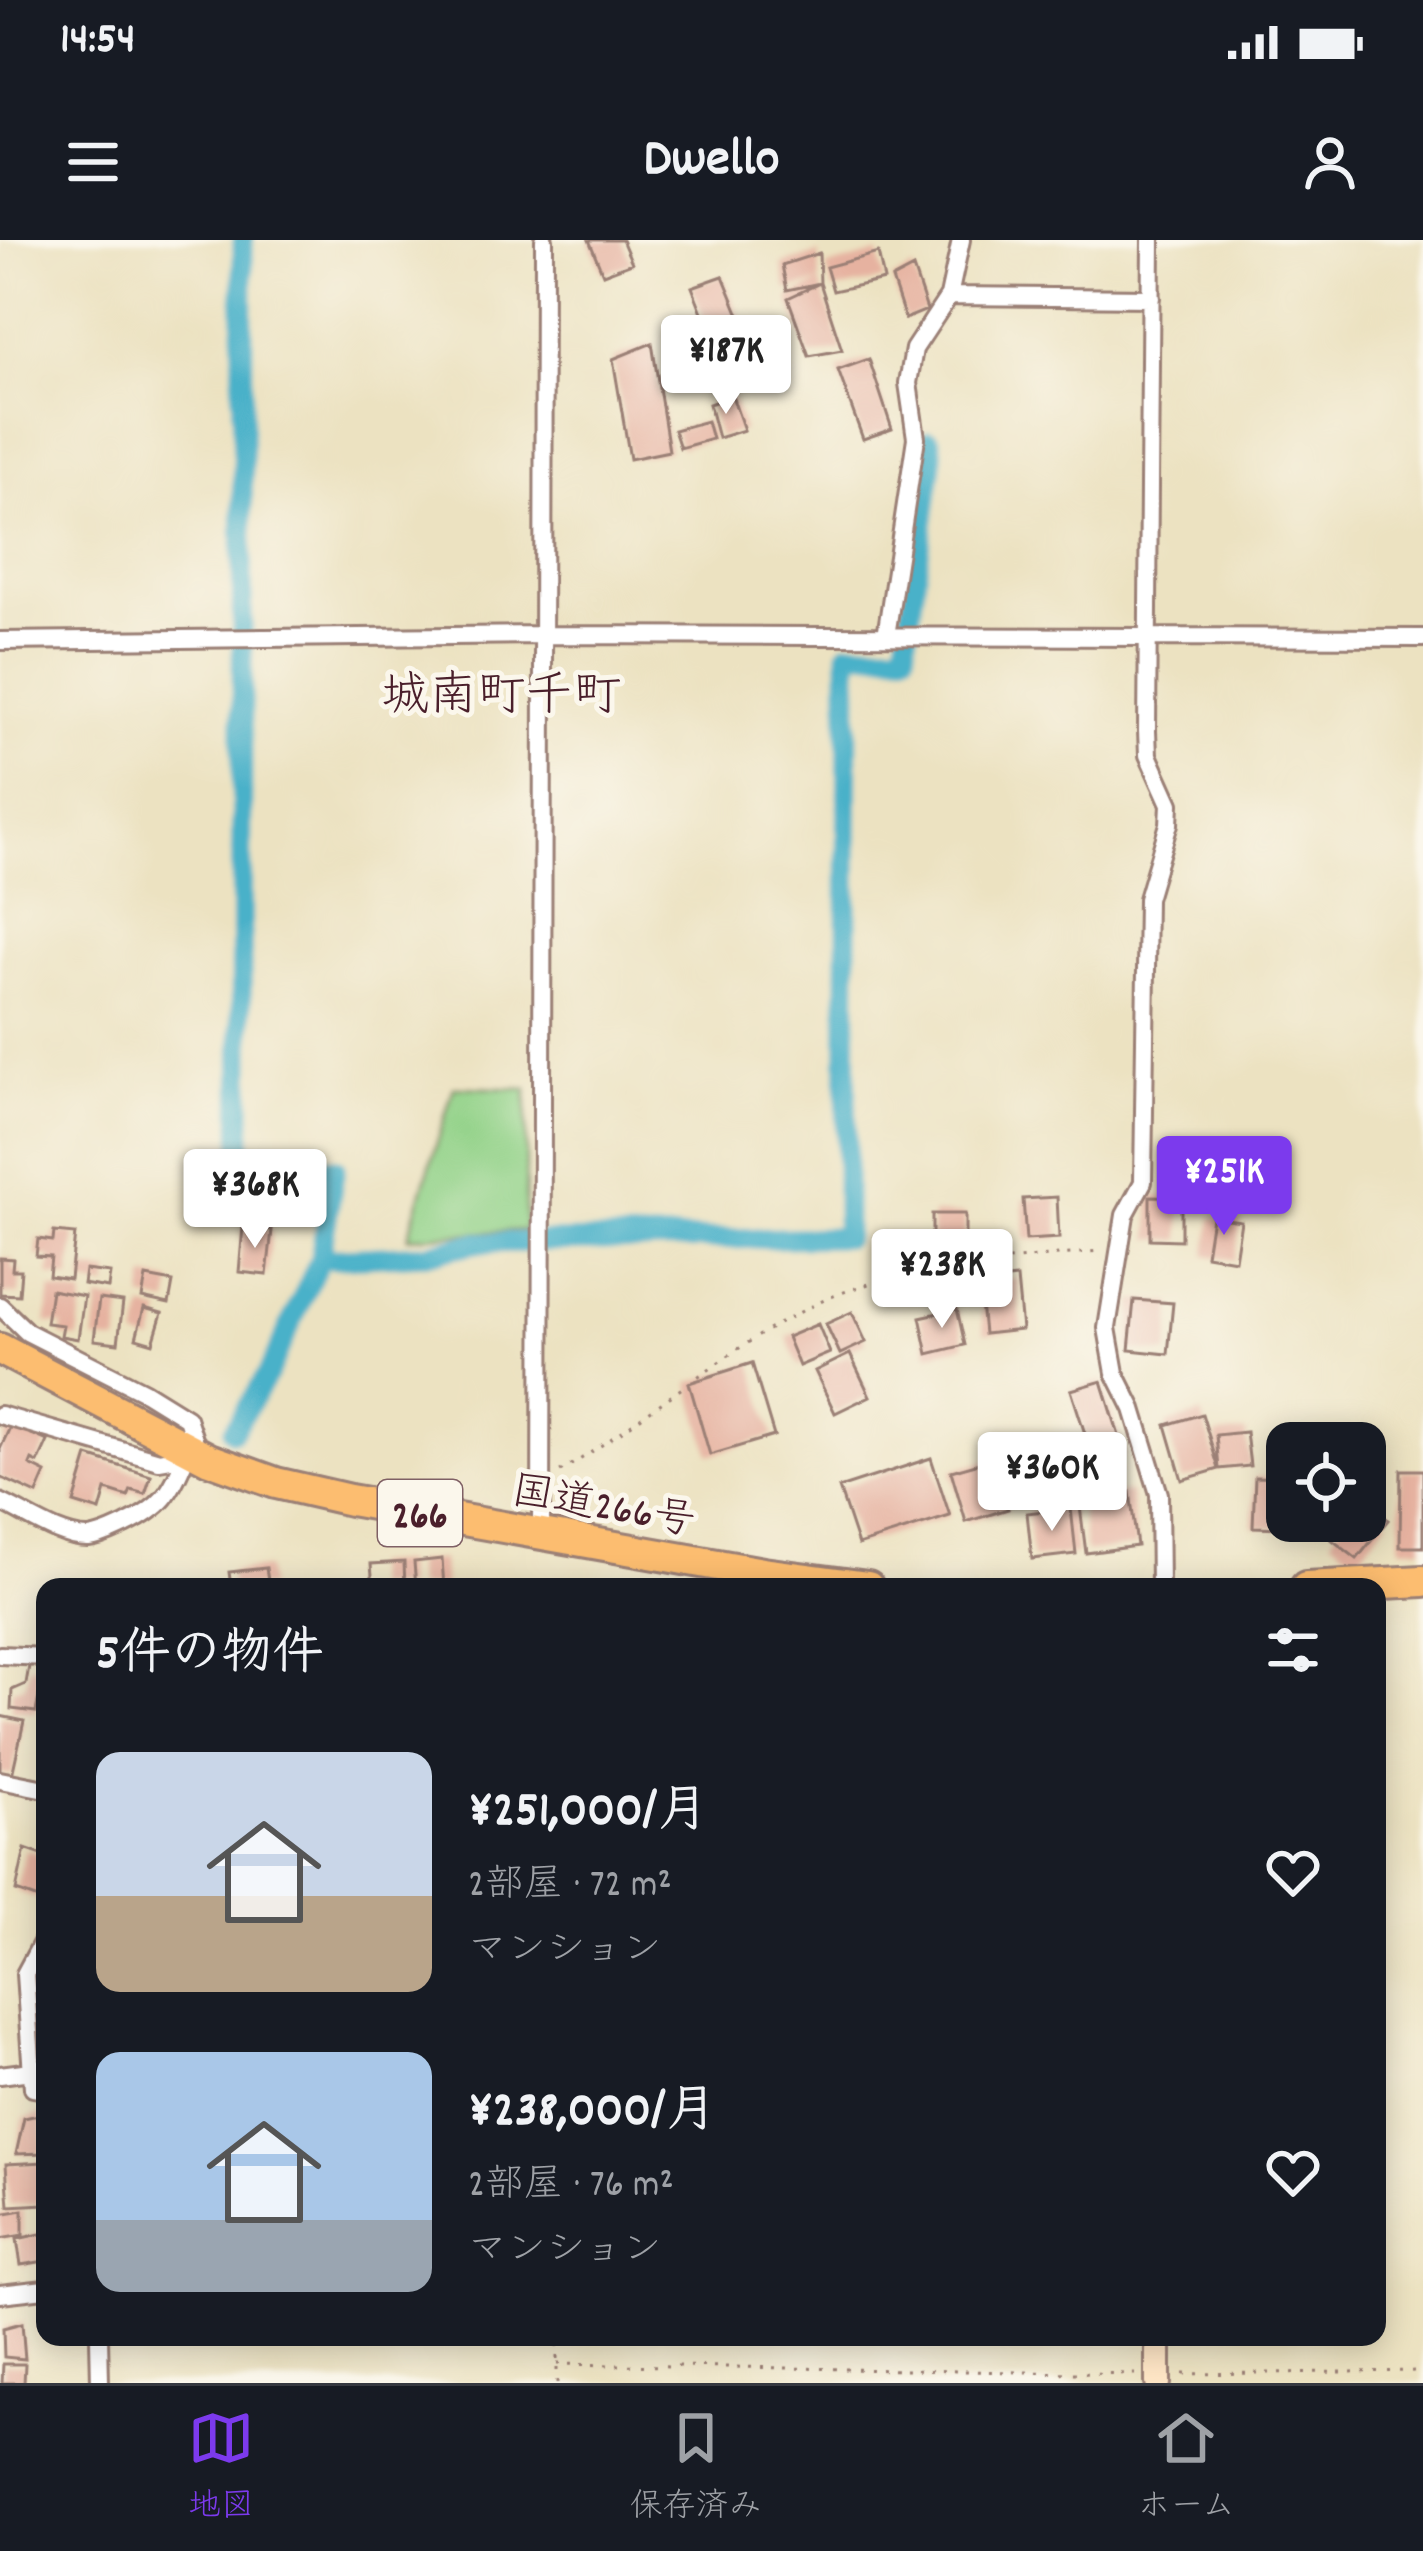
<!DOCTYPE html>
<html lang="ja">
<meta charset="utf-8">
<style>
body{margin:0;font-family:Dekko,"Klee One",sans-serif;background:#20242c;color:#f1f3f6;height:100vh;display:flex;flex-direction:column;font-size:45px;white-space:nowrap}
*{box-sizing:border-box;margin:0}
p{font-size:39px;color:#9ea1a6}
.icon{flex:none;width:66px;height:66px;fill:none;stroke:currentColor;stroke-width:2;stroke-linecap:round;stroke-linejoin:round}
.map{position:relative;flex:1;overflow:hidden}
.panel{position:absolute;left:36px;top:1338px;width:1350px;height:768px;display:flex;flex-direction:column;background:#171b24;border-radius:24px;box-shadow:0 6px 30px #0003}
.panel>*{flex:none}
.buttons{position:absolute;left:1266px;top:1182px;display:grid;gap:24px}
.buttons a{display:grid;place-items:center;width:120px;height:120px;border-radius:24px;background:#171b24;box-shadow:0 6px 30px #0003;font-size:60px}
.price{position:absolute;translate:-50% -102px;padding:0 27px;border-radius:12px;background:#fff;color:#222;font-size:39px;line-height:78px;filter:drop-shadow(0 3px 6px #0008)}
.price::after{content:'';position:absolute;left:50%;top:72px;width:36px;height:27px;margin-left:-18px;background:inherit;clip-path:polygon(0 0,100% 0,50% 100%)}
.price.current{background:#7c3aed;color:#fff}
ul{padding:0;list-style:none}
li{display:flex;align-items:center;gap:36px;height:300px;padding:0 60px}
li span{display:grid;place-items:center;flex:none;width:336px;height:240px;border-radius:24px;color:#555}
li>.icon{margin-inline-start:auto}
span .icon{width:144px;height:144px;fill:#fffc;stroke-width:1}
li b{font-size:51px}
h2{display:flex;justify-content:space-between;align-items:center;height:144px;padding:0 60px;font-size:51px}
.status{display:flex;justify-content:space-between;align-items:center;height:84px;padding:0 60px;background:#171b24;direction:ltr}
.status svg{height:33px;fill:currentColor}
header{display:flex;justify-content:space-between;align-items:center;height:156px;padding:0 60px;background:#171b24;font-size:54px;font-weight:700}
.tab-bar{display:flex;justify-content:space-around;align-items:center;height:168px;border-top:3px solid #363941;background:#171b24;font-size:33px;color:#9ea1a6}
.tab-bar a{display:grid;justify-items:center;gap:6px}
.tab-bar .current{color:#7c3aed}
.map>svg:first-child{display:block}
.green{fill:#91d187;stroke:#6e7859;stroke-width:3}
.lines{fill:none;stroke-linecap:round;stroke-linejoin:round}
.canal{stroke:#4ab1c9;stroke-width:21}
.building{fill:#e6b2a0}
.street-casing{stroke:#9b8076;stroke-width:22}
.secondary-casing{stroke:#9b8076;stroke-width:30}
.highway-casing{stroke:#9b8076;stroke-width:36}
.path{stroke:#9b8076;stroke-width:3;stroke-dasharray:3 9;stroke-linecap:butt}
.street{stroke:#fff;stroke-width:16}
.secondary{stroke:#fee5c5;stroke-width:24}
.highway{stroke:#fcbd6f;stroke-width:30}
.labels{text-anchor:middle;stroke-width:10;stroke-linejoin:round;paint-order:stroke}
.shield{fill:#fbf7ec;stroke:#7f6065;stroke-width:3}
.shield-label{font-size:39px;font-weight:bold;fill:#4a1f2b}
.street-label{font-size:42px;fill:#4a1f2b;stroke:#fbf7ec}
.quarter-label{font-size:48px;fill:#4a1f2b;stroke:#fbf7ec}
</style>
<div class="status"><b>14:54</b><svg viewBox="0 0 49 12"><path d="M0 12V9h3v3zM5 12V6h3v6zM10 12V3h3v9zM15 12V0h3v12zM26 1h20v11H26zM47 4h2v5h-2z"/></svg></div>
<header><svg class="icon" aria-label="menu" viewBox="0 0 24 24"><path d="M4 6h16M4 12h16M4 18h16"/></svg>Dwello<svg class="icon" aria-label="person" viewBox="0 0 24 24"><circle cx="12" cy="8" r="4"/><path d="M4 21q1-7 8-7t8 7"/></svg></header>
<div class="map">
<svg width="1423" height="2143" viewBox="0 0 1423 2143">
<rect width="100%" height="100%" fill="#fbf7ec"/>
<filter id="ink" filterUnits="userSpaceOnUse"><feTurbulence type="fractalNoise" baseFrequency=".00833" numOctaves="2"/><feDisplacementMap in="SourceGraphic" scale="24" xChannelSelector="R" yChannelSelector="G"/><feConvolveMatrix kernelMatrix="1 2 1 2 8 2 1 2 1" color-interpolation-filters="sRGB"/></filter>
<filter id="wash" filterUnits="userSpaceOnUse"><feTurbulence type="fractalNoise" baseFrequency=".004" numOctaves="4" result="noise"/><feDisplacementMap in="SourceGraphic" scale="48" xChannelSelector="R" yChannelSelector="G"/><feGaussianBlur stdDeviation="2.7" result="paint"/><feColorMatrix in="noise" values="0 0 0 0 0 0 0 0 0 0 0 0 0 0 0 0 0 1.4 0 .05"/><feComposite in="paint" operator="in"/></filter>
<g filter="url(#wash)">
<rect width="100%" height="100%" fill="#ece2c1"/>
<path class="green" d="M454 847 527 849 525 990 408 997Z"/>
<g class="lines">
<path class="canal" d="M320 1019 426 1014 475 1003 846 997 848 412H905L933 215 930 201
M233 1191 269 1132 320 1019 335 928 241 927 243 0"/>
</g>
<g id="blocks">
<path class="building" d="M589 0H622L632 23 603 34Z
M819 13 820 43 787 50 782 25Z
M878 13 884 40 833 51 826 27Z
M913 28 927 70 905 79 892 39Z
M723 36 742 82 709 90 692 47Z
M820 43 842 110 809 116 788 58Z
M696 78 711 117 687 128 672 91Z
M652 103 669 211 630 219 613 119Z
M869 119 892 189 863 199 838 130Z
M732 156 744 190 718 198 709 164Z
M707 181 712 199 680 208 674 190Z
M1150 956 1181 957V1000L1150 999Z
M1057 957 1059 998 1026 1000 1023 959Z
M932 974H965V1004L932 1005Z
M1212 977 1241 981 1235 1020 1206 1015Z
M243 987 272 990 267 1035 239 1032Z
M54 992 75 994 70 1039 49 1036 51 1017 36 1016 38 999 53 1001Z
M0 1018 13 1019 12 1030H21L19 1055 0 1054Z
M85 1030 110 1033 108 1048 83 1044Z
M146 1037 173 1042 169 1064 142 1058Z
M1017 1038 1022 1090 984 1094 979 1042Z
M51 1050 84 1056 78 1099 61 1096 63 1085 46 1083Z
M99 1059 123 1062 118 1103 94 1100Z
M1134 1060 1173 1063 1168 1114 1129 1110Z
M144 1068 162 1073 153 1103 136 1098Z
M957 1069 965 1105 928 1114 920 1077Z
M852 1072 866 1102 840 1114 826 1084Z
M818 1084 830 1113 799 1126 787 1097Z
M850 1114 870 1156 835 1173 815 1131Z
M752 1123 774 1196 710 1215 689 1143Z
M1102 1141 1125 1215 1095 1225 1071 1150Z
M1202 1174 1219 1229 1216 1195 1246 1192 1250 1226 1219 1229 1182 1240 1166 1185Z
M11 1185 48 1201 38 1223 32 1220 30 1225 46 1233 37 1254 0 1237V1209Z
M88 1216 151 1236 145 1254 131 1250 128 1257 106 1250 100 1271 74 1263Z
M931 1218 950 1276 858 1305 839 1248Z
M993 1219 1008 1269 966 1282 951 1231Z
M1401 1230H1423V1307H1400Z
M1255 1237 1287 1238 1286 1288 1253 1287Z
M1130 1252 1137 1306 1086 1313 1079 1259Z
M1365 1262 1388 1280 1357 1319 1331 1299 1344 1281H1365Z
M1071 1268 1076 1314 1032 1319 1027 1273Z
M442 1319 444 1347H416L414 1322Z
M404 1322 405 1347H373L371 1324Z
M266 1328 269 1347H231L229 1332Z
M45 1425 36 1472 11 1469 12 1450 26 1444 29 1426Z
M0 1476 24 1481 12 1535 0 1533Z
M25 1609 45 1616 41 1660 16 1651Z
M43 1874 44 1913 16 1914 24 1878Z
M45 1922V1964L9 1966 6 1924Z
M23 1970V1995L0 1999V1974Z
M45 1993V2021L21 2025 17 1999Z
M22 2083 25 2119 4 2117 3 2088Z
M3 2124H25L24 2143H2Z"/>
</g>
</g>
<g filter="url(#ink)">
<use href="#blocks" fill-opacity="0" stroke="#9b8076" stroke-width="3"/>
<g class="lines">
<g class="street-casing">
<path id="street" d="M1151 0 1147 491 1148 515 1170 564 1169 584 1147 659 1143 942 1125 975 1107 1088 1115 1133 1133 1169 1159 1254 1160 1347
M949 56 1151 58
M886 396 916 198 908 143 914 109 949 56 961 0
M0 401 543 395 1423 398
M0 1066 27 1092 145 1152 187 1178 199 1214 159 1221 0 1175
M0 1262C25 1273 61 1299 89 1298 101 1297 114 1290 125 1285 162 1267 171 1254 186 1216
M541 1294 544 0
M0 1415 45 1417
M0 1540 45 1549
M45 1697 25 1734 33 1848 45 1850
M0 1835 31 1831
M0 2054 45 2049
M99 2097 100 2143"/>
</g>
<g class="secondary-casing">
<path id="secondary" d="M1158 2097V2143"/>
</g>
<g class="highway-casing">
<path id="highway" d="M0 1109 209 1219 276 1243 350 1260 763 1333 868 1347
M1306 1347 1423 1341"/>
</g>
<path class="path" d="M560 1232C649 1178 726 1107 820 1062 895 1026 1016 1020 1099 1011
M557 2124 1137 2134
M1183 2134 1423 2131
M557 2143V2097"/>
<use href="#street" class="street"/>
<use href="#secondary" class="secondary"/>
<use href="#highway" class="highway"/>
</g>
</g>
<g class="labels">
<rect class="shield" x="378" y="1240" width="84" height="66" rx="9"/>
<g class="shield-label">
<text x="420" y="1287">266</text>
</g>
<g class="street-label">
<text transform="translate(604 1263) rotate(10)" y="15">国道266号</text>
</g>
<g class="quarter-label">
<text x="501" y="469">城南町千町</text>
</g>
</g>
</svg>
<div class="buttons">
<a><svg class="icon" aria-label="locate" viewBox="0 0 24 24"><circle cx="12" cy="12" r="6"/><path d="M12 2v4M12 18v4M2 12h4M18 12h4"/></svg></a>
</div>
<b class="price" style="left:726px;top:177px">¥187K</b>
<b class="price current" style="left:1224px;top:998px">¥251K</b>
<b class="price" style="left:255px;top:1011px">¥368K</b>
<b class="price" style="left:942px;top:1091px">¥238K</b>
<b class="price" style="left:1052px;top:1294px">¥360K</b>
<section class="panel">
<h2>5件の物件<svg class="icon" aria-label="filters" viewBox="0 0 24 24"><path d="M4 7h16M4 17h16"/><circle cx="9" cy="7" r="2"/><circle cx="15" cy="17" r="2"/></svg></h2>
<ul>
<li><span style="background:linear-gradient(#c9d6e8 60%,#b9a48a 0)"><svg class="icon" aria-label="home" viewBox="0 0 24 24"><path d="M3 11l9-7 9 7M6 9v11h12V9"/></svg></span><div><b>¥251,000/月</b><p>2部屋 · 72 m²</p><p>マンション</p></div><svg class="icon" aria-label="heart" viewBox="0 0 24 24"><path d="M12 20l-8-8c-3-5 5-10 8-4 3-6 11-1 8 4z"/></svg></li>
<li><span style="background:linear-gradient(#a9c7e8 70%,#9aa5b1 0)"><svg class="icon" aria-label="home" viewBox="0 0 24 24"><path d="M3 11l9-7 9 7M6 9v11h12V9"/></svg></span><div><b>¥238,000/月</b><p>2部屋 · 76 m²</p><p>マンション</p></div><svg class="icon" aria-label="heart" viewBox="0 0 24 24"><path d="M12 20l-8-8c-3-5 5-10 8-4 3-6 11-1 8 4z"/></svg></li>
</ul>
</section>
</div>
<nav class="tab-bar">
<a class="current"><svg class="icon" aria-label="map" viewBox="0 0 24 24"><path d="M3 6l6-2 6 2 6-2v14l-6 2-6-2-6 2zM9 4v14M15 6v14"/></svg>地図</a>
<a><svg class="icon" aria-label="saved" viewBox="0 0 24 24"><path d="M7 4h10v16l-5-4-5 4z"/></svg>保存済み</a>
<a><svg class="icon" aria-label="home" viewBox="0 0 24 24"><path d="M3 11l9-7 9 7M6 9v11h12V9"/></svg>ホーム</a>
</nav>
